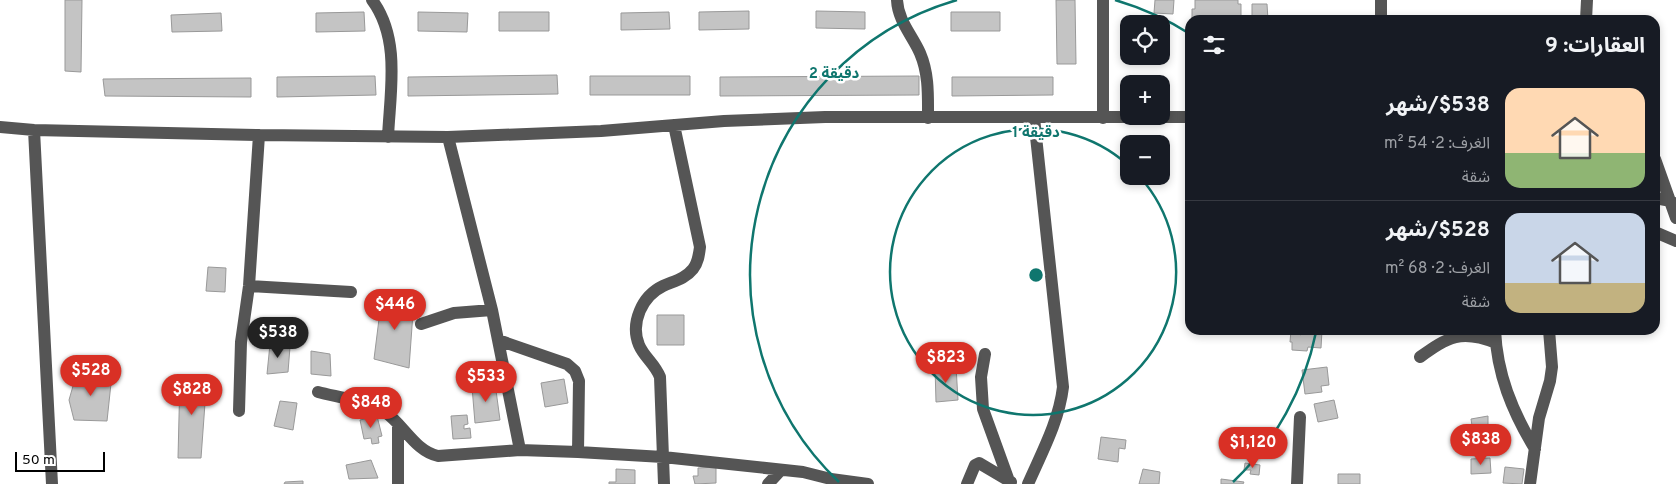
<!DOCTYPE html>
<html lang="ar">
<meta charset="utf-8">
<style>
body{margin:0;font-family:Overpass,"Noto Sans Arabic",sans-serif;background:#242831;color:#f1f3f6;direction:rtl;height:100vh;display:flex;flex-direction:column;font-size:19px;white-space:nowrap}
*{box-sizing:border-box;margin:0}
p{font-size:16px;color:#9ea1a6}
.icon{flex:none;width:28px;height:28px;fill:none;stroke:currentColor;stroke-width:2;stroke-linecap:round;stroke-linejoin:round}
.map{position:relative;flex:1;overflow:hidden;direction:ltr}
.details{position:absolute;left:1185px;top:15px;width:475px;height:320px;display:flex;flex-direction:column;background:#171b24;border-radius:15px;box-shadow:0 2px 8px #0003;direction:rtl}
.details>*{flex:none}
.buttons{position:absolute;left:1120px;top:15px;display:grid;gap:10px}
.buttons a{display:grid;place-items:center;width:50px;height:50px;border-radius:10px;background:#171b24;box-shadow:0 2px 8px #0003;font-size:25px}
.scale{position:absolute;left:15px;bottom:12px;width:90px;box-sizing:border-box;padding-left:5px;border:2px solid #000;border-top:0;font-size:14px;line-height:18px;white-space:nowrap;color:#000;-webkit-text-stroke:4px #fff;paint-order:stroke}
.price{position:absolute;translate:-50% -42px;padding:0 11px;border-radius:18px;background:#d93025;color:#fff;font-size:16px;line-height:32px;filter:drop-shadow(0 1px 2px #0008)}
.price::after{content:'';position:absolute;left:50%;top:30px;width:15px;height:11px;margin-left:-8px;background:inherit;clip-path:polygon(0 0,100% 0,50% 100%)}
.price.on{background:#222;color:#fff}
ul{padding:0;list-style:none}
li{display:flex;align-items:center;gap:15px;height:125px;padding:0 15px}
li+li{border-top:1px solid #363941}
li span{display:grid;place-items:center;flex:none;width:140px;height:100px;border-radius:15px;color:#555}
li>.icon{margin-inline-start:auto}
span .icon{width:60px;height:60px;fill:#fffc;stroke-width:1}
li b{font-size:21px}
h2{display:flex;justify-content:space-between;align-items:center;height:60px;padding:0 15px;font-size:21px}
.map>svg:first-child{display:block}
.building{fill:#c4c4c4;stroke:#999}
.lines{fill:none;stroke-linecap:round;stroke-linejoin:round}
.minor{stroke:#555;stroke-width:12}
.ring{fill:none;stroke:#0f766e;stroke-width:2.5}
.centre{fill:#0f766e;stroke:#fff;stroke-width:2.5}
.ring-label{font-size:15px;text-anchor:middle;font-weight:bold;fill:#0f766e;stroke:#fff;stroke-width:5;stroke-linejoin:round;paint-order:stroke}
</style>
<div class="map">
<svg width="1676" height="484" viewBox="0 0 1676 484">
<rect width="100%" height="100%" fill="#fff"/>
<path class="building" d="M65 0H82L81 72 65 71Z
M1056 0H1075L1076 64H1057Z
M1155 0H1174L1173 14 1154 13Z
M1195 0H1238V4H1241V20H1192V9H1195Z
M1252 4H1267L1268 20H1252Z
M749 11V29L699 30V12Z
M816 11 865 12V29L816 28Z
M364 12 365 31 316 32V13Z
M418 12 468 13 467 32 418 31Z
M499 12H549V31H499Z
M669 12 670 29 621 30V13Z
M951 12H1000V31H951Z
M221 13 222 31 172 32 171 15Z
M557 75 558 94 408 96V77Z
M375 76 376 95 277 97V77Z
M590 76H690V95H590Z
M919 76V95L720 96V77Z
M952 77H1053V95L952 96Z
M251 78V97L105 96 103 79Z
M208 267 226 268 225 292 206 291Z
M382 295 414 299 409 368 374 359Z
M657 315H684V345H657Z
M1291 330H1299V334L1301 335V330H1322L1321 348 1308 347 1307 351 1292 350V342H1290Z
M270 344 290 347 288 372 267 374Z
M311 351 330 354 331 376 311 374Z
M956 366 958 400 936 402 935 367Z
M1327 367 1329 385 1321 386 1322 392 1305 394 1302 370Z
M77 372 112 374 107 421 74 420 69 400Z
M180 376H207L201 458H178Z
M564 379 568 403 545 407 541 383Z
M495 383 500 420 475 423 472 387Z
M1334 400 1338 418 1318 422 1314 404Z
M280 401 297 403 293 430 274 426Z
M467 415 468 424 464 425V429L470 428 471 438 453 439 451 416Z
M377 416 382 436 378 437 379 443 372 444 371 438 364 439 360 420Z
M1488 416V431L1482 432 1481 425 1477 426 1478 432H1473L1471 419Z
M1472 436H1488L1487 452 1471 451Z
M1101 437 1126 440 1125 449 1119 448 1118 462 1098 459Z
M1490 458 1491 473 1471 474V459Z
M371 460 378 478 349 479 346 465Z
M1245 463 1260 465 1259 475 1250 474 1251 470H1244Z
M716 467V483L695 484 693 476H698V468Z
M1505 467 1524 469 1522 484 1503 483Z
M616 469 635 470V484H609V482H616Z
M1143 469 1160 472 1159 484H1139Z
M1338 474H1360V484H1338Z
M1221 479 1244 482 1243 484H1221Z
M303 481V484H284L285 482Z"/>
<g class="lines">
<path class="minor" d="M372 0C401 39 390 92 388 137
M897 0C898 21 912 35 920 53 929 74 928 95 928 118
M1381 0V20
M1586 20 1587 0
M1103 118V0
M0 127 34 130 259 135 448 137 601 131 724 121 825 117H1190
M34 130 52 484
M448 137 492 310 520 450
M1655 159 1676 218
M1655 198 1671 201
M1655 232 1676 241
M249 286 351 292
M421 324 454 313 492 310
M1495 330C1497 374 1512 411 1535 449
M498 340 567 364 575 371 579 381 578 452
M985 354 981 377 983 409 1009 481
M1420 357C1448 337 1461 329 1496 343
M318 392C337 397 370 402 385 412 404 425 415 451 438 456L520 450 578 452 663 457 803 472 831 479 868 484
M239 411 241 342 249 286 259 135
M398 424V484
M664 484 660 377C655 364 644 357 639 345 630 323 642 296 663 286 674 281 685 279 693 269 698 263 699 255 700 247L674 125
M768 484 781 470
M967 484 975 465 979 463 1011 482
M1028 484C1042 452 1059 421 1063 387L1034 118
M1297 484 1300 417
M1530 484 1539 418 1550 381 1552 367 1549 330"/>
</g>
<g class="ring">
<path d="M1140 177A143 143 0 1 1 1128 165"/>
<path d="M1316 332A286 286 0 0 1 1233 482M839 482A286 286 0 0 1 957 0M1115 0A286 286 0 0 1 1190 34"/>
</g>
<circle cx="1036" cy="275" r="8" class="centre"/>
<g class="ring-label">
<text x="834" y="78">2 دقيقة</text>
<text x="1036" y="137">1 دقيقة</text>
</g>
</svg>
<div class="buttons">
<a><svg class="icon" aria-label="locate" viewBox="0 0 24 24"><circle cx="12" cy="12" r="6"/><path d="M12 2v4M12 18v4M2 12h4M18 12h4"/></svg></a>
<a>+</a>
<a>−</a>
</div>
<div class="scale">50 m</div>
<b class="price" style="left:395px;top:331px">$446</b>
<b class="price on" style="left:278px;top:359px">$538</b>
<b class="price" style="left:946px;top:384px">$823</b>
<b class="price" style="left:91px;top:397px">$528</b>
<b class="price" style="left:486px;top:403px">$533</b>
<b class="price" style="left:192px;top:416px">$828</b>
<b class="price" style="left:371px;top:429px">$848</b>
<b class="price" style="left:1481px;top:466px">$838</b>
<b class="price" style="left:1253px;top:469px">$1,120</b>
<section class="details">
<h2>العقارات: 9<svg class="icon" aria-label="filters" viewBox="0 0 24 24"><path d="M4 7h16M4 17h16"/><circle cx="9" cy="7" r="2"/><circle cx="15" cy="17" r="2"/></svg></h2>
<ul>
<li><span style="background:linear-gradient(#ffd9b3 65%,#8fb573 0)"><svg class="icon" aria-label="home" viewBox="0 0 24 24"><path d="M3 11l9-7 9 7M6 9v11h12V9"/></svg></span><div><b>$538/شهر</b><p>الغرف: 2 · 54 m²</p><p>شقة</p></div></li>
<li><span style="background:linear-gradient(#c9d6e8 70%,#c2b280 0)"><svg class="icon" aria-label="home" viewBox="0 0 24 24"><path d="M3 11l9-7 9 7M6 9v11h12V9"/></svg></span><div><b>$528/شهر</b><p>الغرف: 2 · 68 m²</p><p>شقة</p></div></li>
</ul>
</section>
</div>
